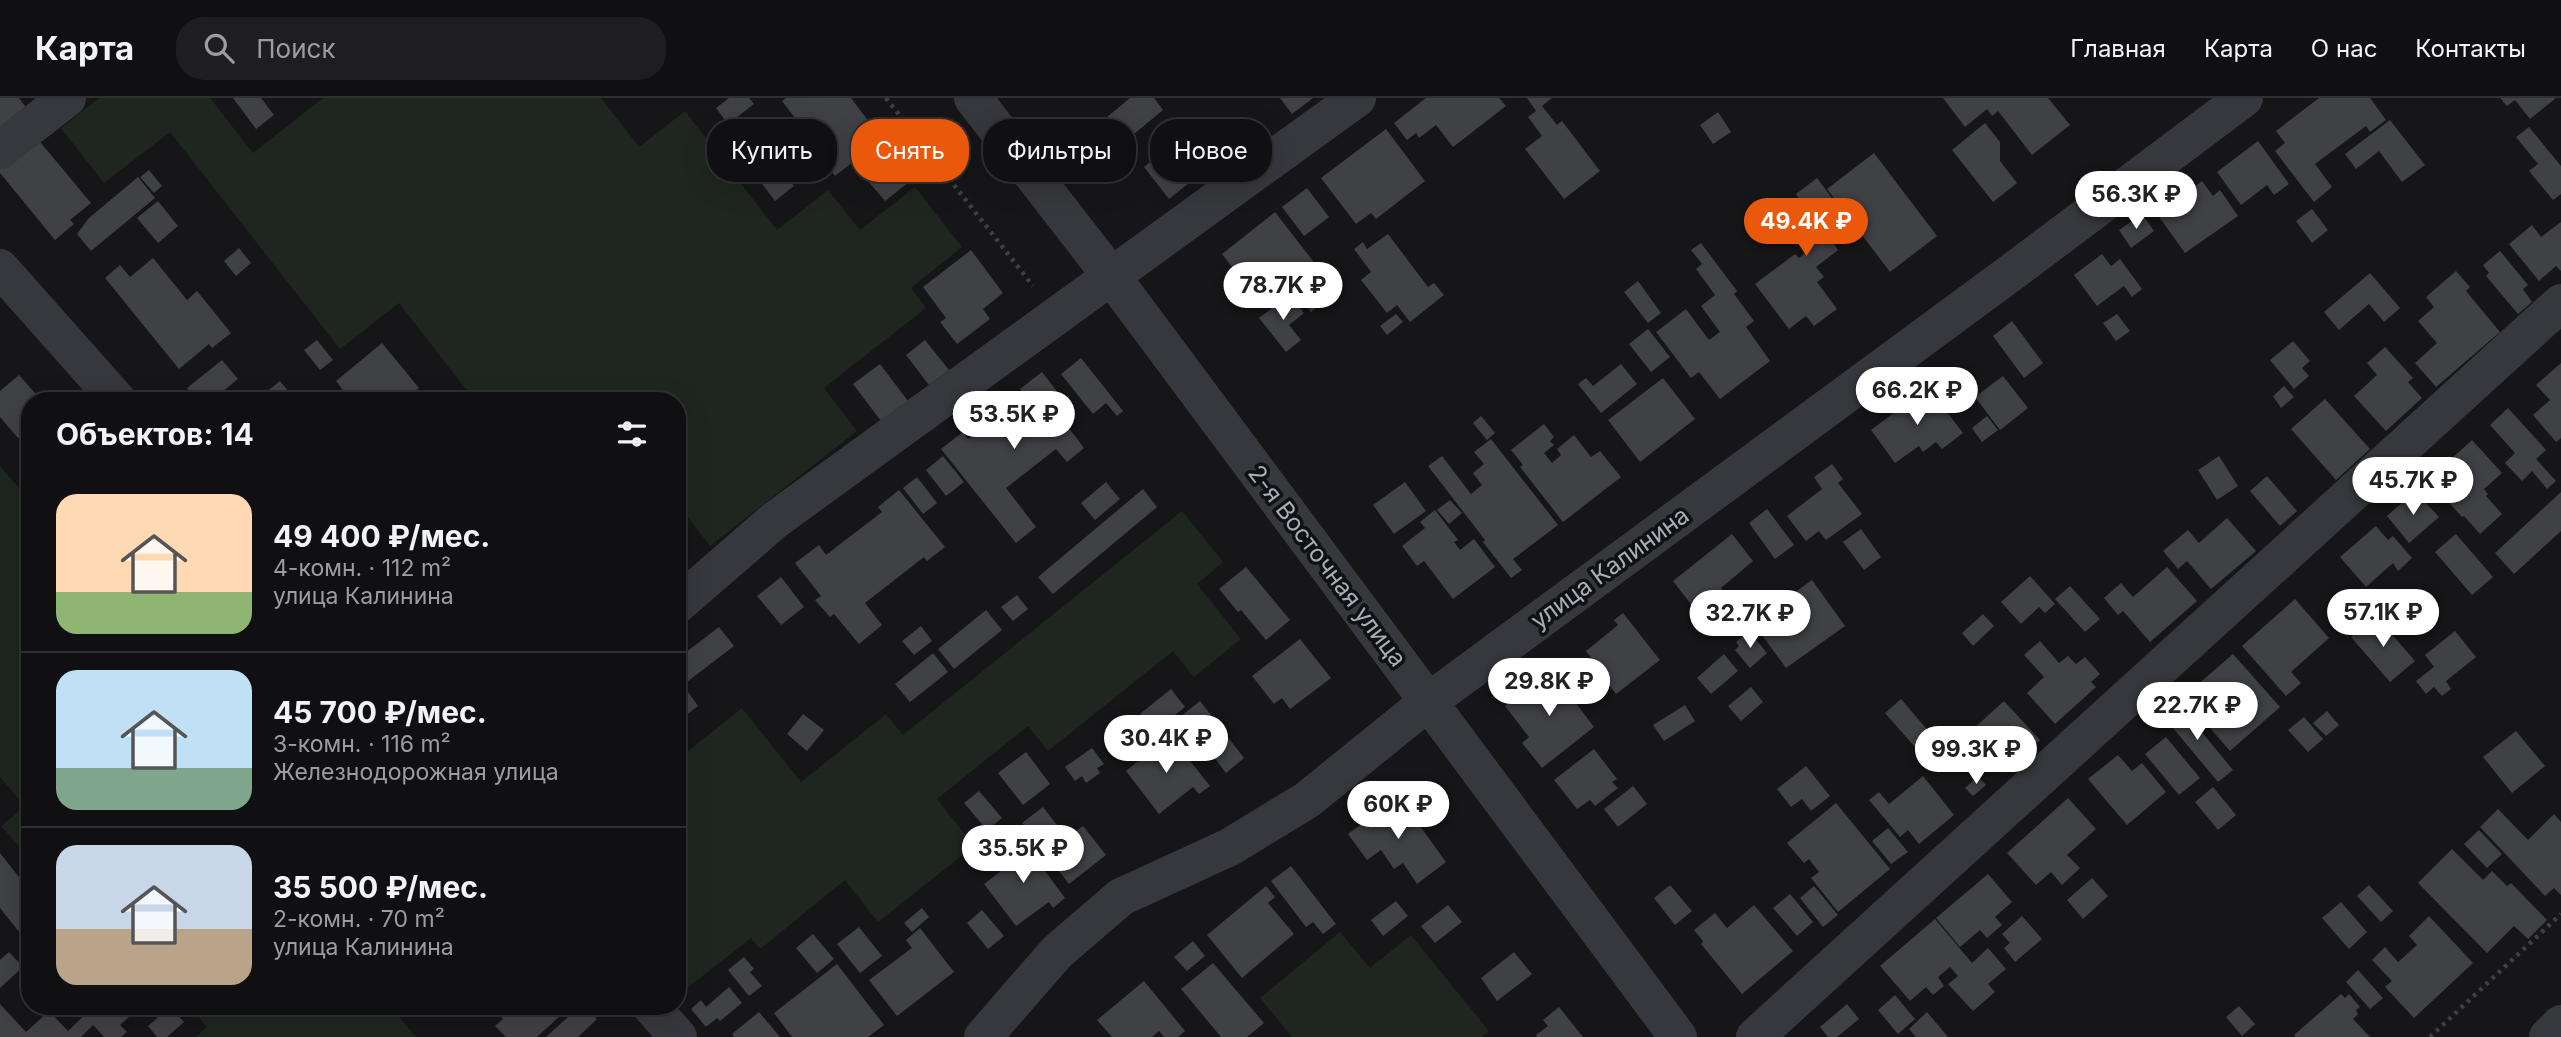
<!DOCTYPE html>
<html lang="ru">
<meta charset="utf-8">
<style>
body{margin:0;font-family:Inter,sans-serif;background:#1e1e20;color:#f1f3f6;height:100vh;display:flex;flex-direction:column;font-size:26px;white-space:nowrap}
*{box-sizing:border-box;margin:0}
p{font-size:23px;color:#9c9d9f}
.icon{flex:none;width:38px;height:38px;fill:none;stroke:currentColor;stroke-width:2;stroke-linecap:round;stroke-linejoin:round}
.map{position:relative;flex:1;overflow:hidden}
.sheet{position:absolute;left:21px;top:294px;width:665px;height:623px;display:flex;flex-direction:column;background:#101012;border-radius:28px;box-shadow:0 7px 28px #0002,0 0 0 2px #303032}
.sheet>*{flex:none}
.guide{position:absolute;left:707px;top:21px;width:665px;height:63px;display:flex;gap:14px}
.price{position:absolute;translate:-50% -60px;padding:0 16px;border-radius:24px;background:#fff;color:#222;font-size:23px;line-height:46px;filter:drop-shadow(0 2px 4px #0008)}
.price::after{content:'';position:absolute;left:50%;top:42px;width:21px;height:16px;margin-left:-10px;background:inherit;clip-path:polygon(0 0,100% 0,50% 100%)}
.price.on{background:#ea580c;color:#fff}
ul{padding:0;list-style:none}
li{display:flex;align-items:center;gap:21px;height:175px;padding:0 35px}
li+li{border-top:2px solid #303032}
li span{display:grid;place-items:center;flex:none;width:196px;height:140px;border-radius:21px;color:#555}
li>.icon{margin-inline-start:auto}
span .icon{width:84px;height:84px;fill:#fffc;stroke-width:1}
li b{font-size:30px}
h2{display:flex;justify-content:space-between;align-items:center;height:84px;padding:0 35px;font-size:30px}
.pill{padding:0 24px;border-radius:28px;background:#101012;box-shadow:0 7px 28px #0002,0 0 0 2px #303032;font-size:24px;line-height:63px}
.pill.on{background:#ea580c;color:#fff}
header{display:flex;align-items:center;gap:42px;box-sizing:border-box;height:98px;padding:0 35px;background:#101012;border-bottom:2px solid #303032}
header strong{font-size:33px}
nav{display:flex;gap:38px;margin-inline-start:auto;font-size:24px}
.search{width:490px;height:63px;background:#1e1e20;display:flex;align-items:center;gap:18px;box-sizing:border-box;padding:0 24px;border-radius:28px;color:#9c9d9f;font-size:26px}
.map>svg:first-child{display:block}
.green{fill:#1e261f}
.building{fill:#404145}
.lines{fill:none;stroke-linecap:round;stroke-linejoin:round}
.path{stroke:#3d3f44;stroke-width:4.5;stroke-dasharray:3.5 5;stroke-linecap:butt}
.minor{stroke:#37383d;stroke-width:38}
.labels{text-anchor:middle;stroke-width:7;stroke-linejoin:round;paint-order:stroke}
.street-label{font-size:24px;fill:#a8adb8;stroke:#111113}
</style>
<header>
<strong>Карта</strong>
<div class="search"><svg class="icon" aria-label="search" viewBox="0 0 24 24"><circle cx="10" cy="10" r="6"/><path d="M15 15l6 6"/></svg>Поиск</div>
<nav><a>Главная</a><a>Карта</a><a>О нас</a><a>Контакты</a></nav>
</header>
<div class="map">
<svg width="2561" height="939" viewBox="0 0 2561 939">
<rect width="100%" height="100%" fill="#161618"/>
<path class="green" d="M99 0H210L253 55 323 0H601L639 49 685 13 777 132 828 92 860 132 915 89 962 149 911 190 926 210 824 290 857 333 710 448 677 405V303H475L399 205 340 251 170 34 104 85 61 30Z
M0 368 30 403V761L1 728 25 708 0 679Z
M1182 413 1223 464 1197 486 1241 541 1194 579 1173 553 1048 653 1028 628 937 701 974 748 878 824 845 782 760 851 751 840 681 895 677 890V662L742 610 801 684 886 616 903 637Z
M1340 834 1370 870 1411 837 1489 933 1482 939H1292L1260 900Z
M189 908H390L416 939H196L207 929Z"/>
<path class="building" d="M0 0H19L28 12 0 34Z
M233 0H261L274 17 256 31Z
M729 0H749L754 6 728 26 716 10Z
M786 0H851L882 41 835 78 817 55 826 49 807 24 801 28 782 3Z
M1130 0H1154L1163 12 1110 56 1090 33Z
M1280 0H1313L1292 16Z
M1426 0H1499L1506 8 1453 49 1436 27 1419 40 1416 35 1407 42 1394 25Z
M1527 0H1552L1542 8 1557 27 1562 23 1600 73 1564 101 1525 51 1542 38 1528 19 1536 13Z
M1943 0H2048L2070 27 2032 57 1998 13 1992 18 1987 11 1965 29Z
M2319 0H2370L2386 22 2370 34 2366 28 2315 66 2332 89 2314 104 2275 53 2285 45 2276 33Z
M2500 0H2556L2530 21 2515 2 2507 8Z
M1718 14 1731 34 1713 46 1700 27Z
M2390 22 2425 67 2402 84 2379 53 2356 71 2345 56Z
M1985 25 2000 44V63L2017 85 1993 104 1952 52Z
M1176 27 1209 69 1169 101 1144 69 1164 53 1156 43Z
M2529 29 2561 68V96L2553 102 2529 73 2538 66 2516 39Z
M1386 31 1425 83 1376 121 1371 115 1356 126 1321 80Z
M36 39 91 105 70 122 74 126 55 142 0 75V69Z
M2258 43 2289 86 2274 97 2267 87 2241 107 2217 74Z
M1874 55 1937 138 1890 174 1827 91Z
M899 61 914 80 885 103 869 84Z
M775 65 794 88 775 103 757 79Z
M149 72 162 88 154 95 140 79Z
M138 79 155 100 91 153 77 136 89 120Z
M1817 80 1852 127 1832 143 1838 152 1816 169 1824 179 1817 184 1837 211 1814 228 1806 218 1789 231 1755 186 1795 156 1799 160 1806 154 1780 120 1801 104 1796 96Z
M2202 83 2213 98 2220 92 2238 118 2185 155 2157 116Z
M1307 90 1329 119 1304 138 1282 109Z
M158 103 178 128 158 145 137 120Z
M2312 111 2328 132 2312 145 2296 123Z
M1275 114 1337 194 1311 214 1290 187 1262 208 1222 156Z
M2142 116 2154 133 2131 150 2119 132Z
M2561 124V173L2556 168 2539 183 2509 146 2532 127 2541 139Z
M1388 136 1428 189 1434 185 1444 197 1410 224 1397 207 1387 215 1361 182 1371 174 1354 151 1363 144 1367 151Z
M1701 145 1737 193 1734 196 1754 223 1746 229 1770 263 1720 301 1699 274 1691 280 1656 234 1686 211 1709 242 1720 234 1701 208 1715 197 1696 171 1702 166 1691 152Z
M239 150 251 165 236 178 224 163Z
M971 152 1003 195 983 211 990 221 957 246 940 224 946 220 923 189Z
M2500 153 2528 187 2523 191 2532 204 2518 216 2486 178 2489 175 2483 167Z
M2102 156 2111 168 2120 161 2142 191 2132 199 2124 188 2097 208 2074 177Z
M153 160 187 202 197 193 231 235 212 250 209 246 179 271 105 180 120 167 130 179Z
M2456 173 2470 189 2466 193 2500 234 2436 289 2415 265 2437 245 2418 223 2434 209 2426 199Z
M2370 175 2400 210 2384 224 2369 206 2339 232 2324 214Z
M1638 183 1661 215 1648 225 1624 194Z
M1290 197 1304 215 1289 227 1301 242 1286 254 1259 220Z
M1396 216 1403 224 1387 237 1380 228Z
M2117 216 2130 233 2116 243 2103 225Z
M2012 223 2043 265 2024 280 1993 238Z
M1648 231 1670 259 1651 274 1629 246Z
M317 242 333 262 320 272 304 252Z
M925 242 949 272 929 287 906 257Z
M2293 243 2310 263 2302 270 2309 278 2294 291 2270 262Z
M382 245 419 290 403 303H351L336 283Z
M2385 249 2413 280 2408 284 2422 300 2386 333 2354 298 2377 277 2367 265Z
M1081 260 1123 313 1117 318 1106 305 1093 316 1061 276Z
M222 262 238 281 211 303H197L187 290Z
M2561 265V340L2556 344 2533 317 2550 302 2536 287Z
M880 266 908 303 881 323 853 286Z
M1621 266 1637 286 1601 315 1578 286 1586 280 1593 288Z
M1042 274 1072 313 1062 321 1084 350 1067 364 1056 351 1006 390 1036 429 1016 445 941 351 963 334 968 341 1025 297 1020 291Z
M19 277 42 303H30V331L18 340 0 319V293Z
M2003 278 2028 310 2000 332 1975 299Z
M1663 280 1695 321 1640 364 1608 322Z
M280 283 296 303H255Z
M2284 288 2294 299 2281 310 2273 298Z
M1928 289 1963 335 1942 351 1936 344 1923 354 1919 348 1895 365 1871 332Z
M2325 301 2370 351 2336 382 2291 331Z
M2508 310 2546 352 2536 361 2556 383 2547 391 2532 373 2522 383 2505 365 2515 355 2490 327Z
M1481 318 1495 335 1487 342 1473 325Z
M1987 318 1998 332 1982 344 1972 330Z
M1544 326 1554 339 1550 343 1554 347 1544 355 1552 365 1561 357 1557 351 1574 337 1591 359 1600 353 1621 379 1563 424 1520 369 1523 367 1511 352Z
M1491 341 1558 427 1513 461 1522 472 1511 480 1483 444 1485 442 1428 368 1442 358 1471 396 1482 387 1473 375 1484 366 1474 354Z
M2472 342 2502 375 2484 391 2488 396 2486 398 2502 416 2480 436 2464 418 2462 419 2428 382Z
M943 358 964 384 946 398 926 372Z
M2219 358 2238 388 2217 402 2198 372Z
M1832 366 1843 381 1838 385 1862 416 1826 442 1819 433 1806 443 1787 418 1822 391 1814 379Z
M2267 378 2297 413 2280 428 2250 393Z
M917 379 937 405 923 416 903 390Z
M1106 384 1120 401 1095 422 1081 405Z
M1405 384 1426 413 1394 436 1373 407Z
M1143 391 1157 409 1053 496 1038 479Z
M899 392 945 449 927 463 924 459 865 505 882 527 859 546 834 516 830 519 815 502 821 498 795 465 819 447 826 457 882 414 878 409Z
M2415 393 2439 419 2409 445 2387 418Z
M2561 394V433L2514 476 2495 455Z
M1450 402 1462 415 1449 426 1437 412Z
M1767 411 1794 447 1775 461 1749 425Z
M1435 412 1458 442 1454 444 1460 452 1474 441 1495 469 1453 501 1424 463 1417 468 1402 448 1425 430 1420 424Z
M2227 420 2256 453 2211 491 2187 463 2178 471 2163 453 2188 432 2199 445Z
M2376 428 2388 442 2393 438 2412 460 2398 473 2393 465 2366 489 2340 459Z
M1861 431 1881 459 1864 472 1843 444Z
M1732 436 1753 463 1721 490 1737 510 1719 525 1712 517 1704 523 1673 483Z
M2456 436 2493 479 2472 497 2435 454Z
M1246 469 1290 522 1266 542 1241 512 1238 514 1219 491Z
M2167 469 2197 503 2150 544 2123 513 2118 517 2104 500 2121 485 2133 499Z
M2030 478 2055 506 2045 515 2039 509 2021 526 2001 504Z
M781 479 804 509 781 527 757 498Z
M1812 482 1845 528 1786 570 1753 525Z
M2070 488 2100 521 2085 534 2055 501Z
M1017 497 1028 511 1013 523 1001 509Z
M2295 501 2329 540 2291 574 2301 585 2286 598 2242 548Z
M986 512 1002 532 954 571 938 551Z
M1623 515 1660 562 1616 596 1591 564 1593 562 1586 553 1618 527 1614 522Z
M1983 516 1994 528 1973 548 1962 535Z
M2375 517 2415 563 2390 584 2351 539Z
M921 528 932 543 914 557 902 543Z
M719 529 734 548 683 587 698 608 677 624V561Z
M1749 533 1767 555 1750 570 1735 552 1739 548 1736 544Z
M2455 533 2476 559 2446 583 2451 591 2442 598 2434 589 2426 596 2416 583 2434 569 2425 557Z
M1300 541 1331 580 1290 611 1282 600 1274 606 1252 578Z
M2040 543 2059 565 2068 558 2076 566 2085 559 2100 576 2091 584 2096 589 2055 626 2027 595 2044 579 2024 557Z
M933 555 948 574 910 604 895 586Z
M1724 556 1738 573 1711 596 1697 580Z
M2233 556 2280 609 2230 653 2210 630 2215 626 2189 594Z
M1553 570 1574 598 1572 600 1594 629 1542 670 1522 645 1529 639 1505 608Z
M1751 589 1763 604 1741 623 1728 608Z
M1171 591 1185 609 1154 634 1140 616Z
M1901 601 1930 635 1915 649 1885 615Z
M1200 603 1244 660 1226 675 1196 636 1185 644 1171 626Z
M2004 603 2040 642 2004 675 1998 669 1992 674 1962 641Z
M2177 604 2233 672 2218 684 2162 617Z
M1685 607 1695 623 1664 643 1653 627Z
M2327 613 2339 627 2326 638 2313 625Z
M803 616 824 632 807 653 787 636Z
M2304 619 2323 641 2308 654 2288 632Z
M2516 633 2545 668 2512 695 2483 659Z
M1163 636 1175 652 1179 649 1210 688 1199 696 1193 689 1159 716 1126 673 1149 654 1146 650Z
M2166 639 2200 680 2179 697 2145 656Z
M1092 650 1104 666 1097 670 1100 675 1086 685 1082 678 1075 683 1065 669Z
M1594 651 1617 681 1612 684 1618 690 1595 708 1590 702 1577 711 1554 682Z
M1026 654 1050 686 1023 707 998 675Z
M2118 657 2132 673 2142 665 2166 694 2127 727 2088 681Z
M1806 668 1830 698 1811 713 1802 701 1791 709 1777 691Z
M1923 678 1954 717 1919 746 1908 732 1900 739 1869 702 1879 694 1889 706Z
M1978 678 1986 687 1973 698 1965 690Z
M1633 688 1647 706 1618 729 1604 711Z
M2213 689 2236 717 2218 732 2195 704Z
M979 693 1002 720 987 732 964 705Z
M1399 699 1446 764 1417 786 1403 765 1394 771 1381 752 1367 762 1348 736Z
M2068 700 2096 731 2067 757 2080 770 2062 787 2051 774 2036 787 2007 755Z
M1836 705 1890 771 1838 814 1811 780 1819 774 1809 761 1804 765 1787 745Z
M1043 709 1067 740 1083 728 1106 757 1069 786 1022 725Z
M2498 711 2528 742 2554 716 2561 724V797L2554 790 2545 798 2480 729Z
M1888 730 1908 754 1891 766 1872 743Z
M2479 732 2502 756 2487 770 2464 746Z
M1022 742 1065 800 1053 810 1049 804 1016 828 984 786 1006 769 998 760Z
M2452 751 2483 782 2492 773 2507 788 2511 785 2547 822 2528 841 2514 828 2487 855 2418 785Z
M0 755 30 793V835L24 840 0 810Z
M1291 768 1336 826 1323 836 1313 824 1306 829 1271 783Z
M1988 776 2012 804 1995 819 2002 827 1987 840 1980 832 1960 849 1936 820Z
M2092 780 2108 798 2083 821 2067 802Z
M1670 787 1692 813 1675 827 1654 800Z
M2369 787 2393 813 2381 824 2357 798Z
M1266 788 1275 799 1268 805 1294 836 1242 880 1207 837Z
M1814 788 1838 817 1823 829 1800 800Z
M1790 796 1813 824 1797 838 1773 810Z
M1396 803 1408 818 1383 838 1371 822Z
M2341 804 2367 834 2349 851 2322 820Z
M1448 807 1462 824 1435 845 1421 828Z
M1754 807 1793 853 1742 896 1701 846 1703 843 1694 832 1715 815 1727 830Z
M922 810 929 819 912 834 904 825Z
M982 812 1004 838 988 851 967 825Z
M2022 818 2042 841 2015 864 2004 850 2010 845 2002 836Z
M2429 818 2473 865 2414 920 2385 889 2392 883 2372 862 2385 849 2398 864 2417 847 2409 838Z
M1935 821 1972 865 1988 850 2006 871 1988 886 1995 894 1973 913 1948 886 1958 878 1950 869 1938 879 1944 888 1933 897 1926 889 1910 903 1880 868Z
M859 829 882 858 860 875 837 846Z
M920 830 954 874 897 918 869 882 912 850 906 842Z
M813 836 834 861 817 875 796 850Z
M1193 843 1205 858 1187 873 1174 859Z
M9 854 23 869 0 890V862Z
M1514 854 1532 876 1497 903 1481 880Z
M744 859 754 871 750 874 762 888 749 898 728 872Z
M1213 865 1264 925 1247 939H1221L1181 891Z
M837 866 884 927 868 939H792L774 915Z
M2358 872 2383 900 2370 911 2346 884Z
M1144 883 1185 933 1178 939H1164L1159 933 1152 939H1112L1097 922Z
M729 889 742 905 720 923 717 920 706 929 691 911 701 902 706 909Z
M2341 896 2345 900 2349 896 2360 909 2356 912 2358 916 2353 921 2370 939H2296L2294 937Z
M1895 897 1915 921 1898 936 1878 912Z
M0 906 26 934 49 913 68 933 94 908H119L129 919 120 927 127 934 121 939H104L93 927 81 939H0Z
M1847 906 1859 921 1837 939H1828L1820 929Z
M492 908H571L537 939H506L495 928 503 921Z
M580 908H585L597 921 578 939H546Z
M2239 908 2255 926 2242 938 2226 919Z
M170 909 184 924 167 939H157L148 928Z
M1559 909 1583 939H1537L1536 937 1548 928 1543 922Z
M759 914 780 939H734L732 936Z
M1927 914 1948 939H1916L1909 931Z"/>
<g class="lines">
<path class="path" d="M886 0 1033 188
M2430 939 2561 816"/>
<path class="minor" d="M973 0 1112 179 1678 939
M0 52 67 0
M0 170 118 303
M677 507 775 422 1357 0
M651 908 678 939
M983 939 1057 854 1121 799 1230 749 1307 702 1428 604 2012 174 2244 0
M1755 939 2561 205
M2548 939 2561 926"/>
</g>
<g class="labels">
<g class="street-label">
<text transform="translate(1327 468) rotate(53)" y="8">2-я Восточная улица</text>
<text transform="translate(1610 470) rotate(-36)" y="8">улица Калинина</text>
</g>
</g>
</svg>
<b class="price" style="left:2136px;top:133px">56.3K ₽</b>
<b class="price on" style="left:1806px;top:160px">49.4K ₽</b>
<b class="price" style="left:1283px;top:224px">78.7K ₽</b>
<b class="price" style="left:1917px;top:329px">66.2K ₽</b>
<b class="price" style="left:1014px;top:353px">53.5K ₽</b>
<b class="price" style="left:2413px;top:419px">45.7K ₽</b>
<b class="price" style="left:2383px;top:551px">57.1K ₽</b>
<b class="price" style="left:1750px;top:552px">32.7K ₽</b>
<b class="price" style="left:1549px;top:620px">29.8K ₽</b>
<b class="price" style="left:2197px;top:644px">22.7K ₽</b>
<b class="price" style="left:1166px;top:677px">30.4K ₽</b>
<b class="price" style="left:1976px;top:688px">99.3K ₽</b>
<b class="price" style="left:1398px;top:743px">60K ₽</b>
<b class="price" style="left:1023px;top:787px">35.5K ₽</b>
<div class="guide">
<a class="pill">Купить</a>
<a class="pill on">Снять</a>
<a class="pill">Фильтры</a>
<a class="pill">Новое</a>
</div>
<section class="sheet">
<h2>Объектов: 14<svg class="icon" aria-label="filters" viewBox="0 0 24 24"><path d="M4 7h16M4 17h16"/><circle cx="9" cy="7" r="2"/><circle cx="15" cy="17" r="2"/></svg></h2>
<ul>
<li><span style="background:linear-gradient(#ffd9b3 70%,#8fb573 0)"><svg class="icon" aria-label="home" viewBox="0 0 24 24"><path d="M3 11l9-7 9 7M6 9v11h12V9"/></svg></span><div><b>49 400 ₽/мес.</b><p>4-комн. · 112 m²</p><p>улица Калинина</p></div></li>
<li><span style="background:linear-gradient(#bfe0f5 70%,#7fa58c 0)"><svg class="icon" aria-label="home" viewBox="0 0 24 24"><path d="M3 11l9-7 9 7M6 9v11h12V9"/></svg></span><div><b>45 700 ₽/мес.</b><p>3-комн. · 116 m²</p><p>Железнодорожная улица</p></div></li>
<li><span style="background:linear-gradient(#c9d6e8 60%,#b9a48a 0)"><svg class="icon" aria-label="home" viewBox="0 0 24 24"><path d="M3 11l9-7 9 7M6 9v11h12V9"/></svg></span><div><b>35 500 ₽/мес.</b><p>2-комн. · 70 m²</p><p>улица Калинина</p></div></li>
</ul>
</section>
</div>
